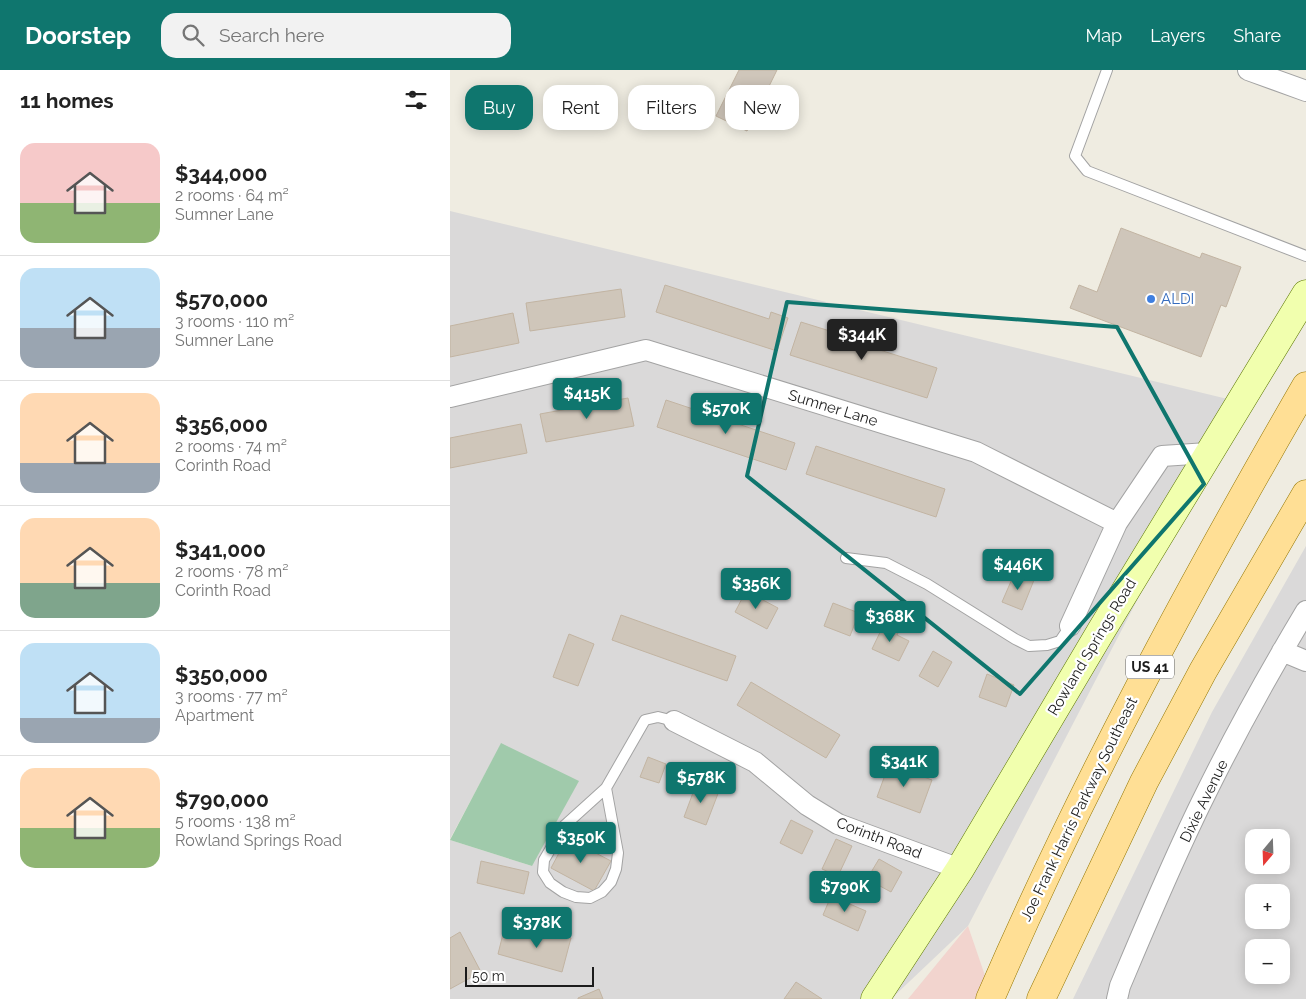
<!DOCTYPE html>
<meta charset="utf-8">
<style>
body{margin:0;font-family:Raleway,sans-serif;background:#f2f2f2;color:#222;height:100vh;display:flex;flex-direction:column;font-size:19px;white-space:nowrap}
*{box-sizing:border-box;margin:0}
p{font-size:16px;color:#767676}
.icon{flex:none;width:28px;height:28px;fill:none;stroke:currentColor;stroke-width:2;stroke-linecap:round;stroke-linejoin:round}
.map{position:relative;flex:1;overflow:hidden}
.side{display:flex;flex-direction:column;background:#fff;width:450px}
.side>*{flex:none}
.hud{position:absolute;left:15px;top:15px;width:475px;height:45px;display:flex;gap:10px}
.needle{width:32px;rotate:199deg}
.buttons{position:absolute;left:795px;top:759px;display:grid;gap:10px}
.buttons a{display:grid;place-items:center;width:45px;height:45px;border-radius:10px;background:#fff;box-shadow:0 2px 12px #0003;font-size:25px}
.scale{position:absolute;left:15px;bottom:12px;width:129px;box-sizing:border-box;padding-left:5px;border:2px solid #1c1c1c;border-top:0;font-size:14px;line-height:18px;white-space:nowrap;color:#1c1c1c;-webkit-text-stroke:4px #fff;paint-order:stroke}
.price{position:absolute;translate:-50% -42px;padding:0 11px;border-radius:5px;background:#0f766e;color:#fff;font-size:16px;line-height:32px;filter:drop-shadow(0 1px 2px #0008)}
.price::after{content:'';position:absolute;left:50%;top:30px;width:15px;height:11px;margin-left:-8px;background:inherit;clip-path:polygon(0 0,100% 0,50% 100%)}
.price.current{background:#222;color:#fff}
ul{padding:0;list-style:none}
li{display:flex;align-items:center;gap:15px;height:125px;padding:0 20px}
li+li{border-top:1px solid #e0e0e0}
li span{display:grid;place-items:center;flex:none;width:140px;height:100px;border-radius:15px;color:#555}
li>.icon{margin-inline-start:auto}
span .icon{width:60px;height:60px;fill:#fffc;stroke-width:1}
li b{font-size:21px}
h2{display:flex;justify-content:space-between;align-items:center;height:60px;padding:0 20px;font-size:21px}
.chip{padding:0 18px;border-radius:15px;background:#fff;box-shadow:0 2px 12px #0003;font-size:18px;line-height:45px}
.chip.current{background:#0f766e;color:#fff}
header{display:flex;align-items:center;gap:30px;box-sizing:border-box;height:70px;padding:0 25px;background:#0f766e;color:#fff}
header strong{font-size:24px}
nav{display:flex;gap:28px;margin-inline-start:auto;font-size:18px}
.search{width:350px;height:45px;background:#f2f2f2;display:flex;align-items:center;gap:12px;box-sizing:border-box;padding:0 18px;border-radius:15px;color:#767676;font-size:19px}
main{display:flex;flex:1;min-height:0}
.map>svg:first-child{display:block}
.residential{fill:#dad9d9;fill-rule:evenodd}
.commercial{fill:#f2d4ce}
.cemetery{fill:#a0caab}
.building{fill:#cfc6ba;stroke:#c2b4a2}
.lines{fill:none;stroke-linecap:round;stroke-linejoin:round}
.lane-casing{stroke:#a3a3a3;stroke-width:12}
.street-casing{stroke:#a3a3a3;stroke-width:22}
.secondary-casing{stroke:#5b7600;stroke-width:29}
.primary-casing{stroke:#947600;stroke-width:29}
.lane{stroke:#fff;stroke-width:10}
.street{stroke:#fff;stroke-width:20}
.secondary{stroke:#f1ffae;stroke-width:28}
.primary{stroke:#ffdf95;stroke-width:28}
.marked{fill:none;stroke:#0f766e;stroke-width:4;stroke-linejoin:round}
.shop-dot{fill:#3f7fe0;stroke:#fff;stroke-width:2}
.labels{text-anchor:middle;stroke-width:4.5;stroke-linejoin:round;paint-order:stroke}
.shield{fill:#fff;stroke:#606060;stroke-width:1}
.shield-label{font-size:14px;font-weight:bold;fill:#1c1c1c}
.shop-label{font-size:15px;fill:#366cbe;stroke:#fff;text-anchor:start}
.street-label{font-size:15px;fill:#1c1c1c;stroke:#fff}
</style>
<header>
<strong>Doorstep</strong>
<div class="search"><svg class="icon" aria-label="search" viewBox="0 0 24 24"><circle cx="10" cy="10" r="6"/><path d="M15 15l6 6"/></svg>Search here</div>
<nav><a>Map</a><a>Layers</a><a>Share</a></nav>
</header>
<main>
<section class="side">
<h2>11 homes<svg class="icon" aria-label="filters" viewBox="0 0 24 24"><path d="M4 7h16M4 17h16"/><circle cx="9" cy="7" r="2"/><circle cx="15" cy="17" r="2"/></svg></h2>
<ul>
<li><span style="background:linear-gradient(#f6c9c9 60%,#8fb573 0)"><svg class="icon" aria-label="home" viewBox="0 0 24 24"><path d="M3 11l9-7 9 7M6 9v11h12V9"/></svg></span><div><b>$344,000</b><p>2 rooms · 64 m²</p><p>Sumner Lane</p></div></li>
<li><span style="background:linear-gradient(#bfe0f5 60%,#9aa5b1 0)"><svg class="icon" aria-label="home" viewBox="0 0 24 24"><path d="M3 11l9-7 9 7M6 9v11h12V9"/></svg></span><div><b>$570,000</b><p>3 rooms · 110 m²</p><p>Sumner Lane</p></div></li>
<li><span style="background:linear-gradient(#ffd9b3 70%,#9aa5b1 0)"><svg class="icon" aria-label="home" viewBox="0 0 24 24"><path d="M3 11l9-7 9 7M6 9v11h12V9"/></svg></span><div><b>$356,000</b><p>2 rooms · 74 m²</p><p>Corinth Road</p></div></li>
<li><span style="background:linear-gradient(#ffd9b3 65%,#7fa58c 0)"><svg class="icon" aria-label="home" viewBox="0 0 24 24"><path d="M3 11l9-7 9 7M6 9v11h12V9"/></svg></span><div><b>$341,000</b><p>2 rooms · 78 m²</p><p>Corinth Road</p></div></li>
<li><span style="background:linear-gradient(#bfe0f5 75%,#9aa5b1 0)"><svg class="icon" aria-label="home" viewBox="0 0 24 24"><path d="M3 11l9-7 9 7M6 9v11h12V9"/></svg></span><div><b>$350,000</b><p>3 rooms · 77 m²</p><p>Apartment</p></div></li>
<li><span style="background:linear-gradient(#ffd9b3 60%,#8fb573 0)"><svg class="icon" aria-label="home" viewBox="0 0 24 24"><path d="M3 11l9-7 9 7M6 9v11h12V9"/></svg></span><div><b>$790,000</b><p>5 rooms · 138 m²</p><p>Rowland Springs Road</p></div></li>
</ul>
</section>
<div class="map">
<svg width="856" height="929" viewBox="0 0 856 929">
<rect width="100%" height="100%" fill="#efece1"/>
<path class="residential" d="M0 141 790 332 518 856 441 929H0V770L82 796 51 674 0 769Z
M856 476V929H623L762 642ZM804 768H831V795H804ZM804 822H831V850H804ZM804 878H831V905H804Z"/>
<path class="commercial" d="M518 856 543 929H458Z"/>
<path class="cemetery" d="M51 673 129 711 82 796 0 770Z"/>
<path class="building" d="M289 0H327L297 61 266 46Z
M671 158 750 188 752 183 791 197 776 237 771 235 751 287 620 238 629 215 647 222Z
M215 215 319 249 321 242 338 248 327 281 206 242Z
M171 219 175 247 80 261 76 233Z
M63 243 69 273 0 287V256Z
M351 252 383 262 382 265 487 298 477 328 340 285Z
M178 328 184 356 96 372 90 344Z
M216 330 345 373 336 400 207 357Z
M71 354 77 383 0 398V368Z
M366 376 495 419 486 447 356 404Z
M565 502 584 510 572 540 552 532Z
M296 521 328 538 317 559 285 542Z
M383 533 409 543 400 566 374 556Z
M171 545 286 586 277 611 162 570Z
M434 554 449 561 447 565 459 571 449 591 422 579Z
M119 564 144 574 128 616 103 607Z
M483 581 502 592 488 617 469 606Z
M537 604 564 615 556 637 529 627Z
M301 612 390 665 376 688 287 635Z
M198 687 216 694 209 713 190 707Z
M439 694 482 710 470 743 427 727Z
M247 712 269 721 256 755 234 747Z
M341 750 363 761 352 784 330 773Z
M117 768 161 791 144 821 101 798Z
M386 769 402 776 388 806 372 799Z
M429 789 452 802 441 822 417 809Z
M31 791 79 802 74 824 27 813Z
M381 826 416 841 408 861 373 845Z
M88 859 121 868 112 902 48 884 54 860 86 868Z
M10 862 31 902 0 919V868Z
M346 912 372 929H334Z
M149 919 153 929H128V928Z"/>
<g class="lines">
<g class="lane-casing">
<path id="lane" d="M657 0 625 86 637 101 856 186
M396 488 436 493 477 514 565 569 579 576 597 575 610 571 620 556
M156 718 168 783 166 799 161 812 152 822 140 828 126 827 113 822 100 813 93 802 94 790 114 756 156 718 195 650 208 647 224 651"/>
</g>
<g class="street-casing">
<path id="street" d="M798 0 856 21
M0 327 196 280 526 382 667 453 712 386 758 383
M620 556 667 453
M832 581 856 591
M224 651 305 692 357 735 388 754 510 799
M667 929 670 916C697 852 724 787 755 725 786 662 820 601 856 541"/>
</g>
<g class="secondary-casing">
<path id="secondary" d="M425 929 510 799 651 561 856 224"/>
</g>
<g class="primary-casing">
<path id="primary" d="M540 929C631 718 741 515 856 316
M591 929 694 712 753 601 856 424"/>
</g>
<use href="#lane" class="lane"/>
<use href="#street" class="street"/>
<use href="#secondary" class="secondary"/>
<use href="#primary" class="primary"/>
</g>
<path class="marked" d="M337 232 667 257 754 414 570 624 297 406Z"/>
<circle class="shop-dot" cx="701" cy="229" r="5"/>
<g class="labels">
<rect class="shield" x="676" y="585.5" width="48" height="23" rx="4"/>
<g class="shield-label">
<text x="700" y="602">US 41</text>
</g>
<g class="shop-label">
<text x="711" y="234">ALDI</text>
</g>
<g class="street-label">
<text transform="translate(383 338) rotate(17)" y="5">Sumner Lane</text>
<text transform="translate(642 577) rotate(-59)" y="5">Rowland Springs Road</text>
<text transform="translate(754 731) rotate(-64)" y="5">Dixie Avenue</text>
<text transform="translate(629 739) rotate(-64)" y="5">Joe Frank Harris Parkway Southeast</text>
<text transform="translate(429 768) rotate(21)" y="5">Corinth Road</text>
</g>
</g>
</svg>
<div class="buttons">
<a><svg class="needle" viewBox="-14 -14 28 28"><path d="M0-13l5 13h-10z" fill="#e53935"/><path d="M0 13l5-13h-10z" fill="#767676"/></svg></a>
<a>+</a>
<a>−</a>
</div>
<div class="scale">50 m</div>
<b class="price current" style="left:412px;top:291px">$344K</b>
<b class="price" style="left:137px;top:350px">$415K</b>
<b class="price" style="left:276px;top:365px">$570K</b>
<b class="price" style="left:568px;top:521px">$446K</b>
<b class="price" style="left:306px;top:540px">$356K</b>
<b class="price" style="left:440px;top:573px">$368K</b>
<b class="price" style="left:454px;top:718px">$341K</b>
<b class="price" style="left:251px;top:734px">$578K</b>
<b class="price" style="left:131px;top:794px">$350K</b>
<b class="price" style="left:395px;top:843px">$790K</b>
<b class="price" style="left:87px;top:879px">$378K</b>
<div class="hud">
<a class="chip current">Buy</a>
<a class="chip">Rent</a>
<a class="chip">Filters</a>
<a class="chip">New</a>
</div>
</div>
</main>
